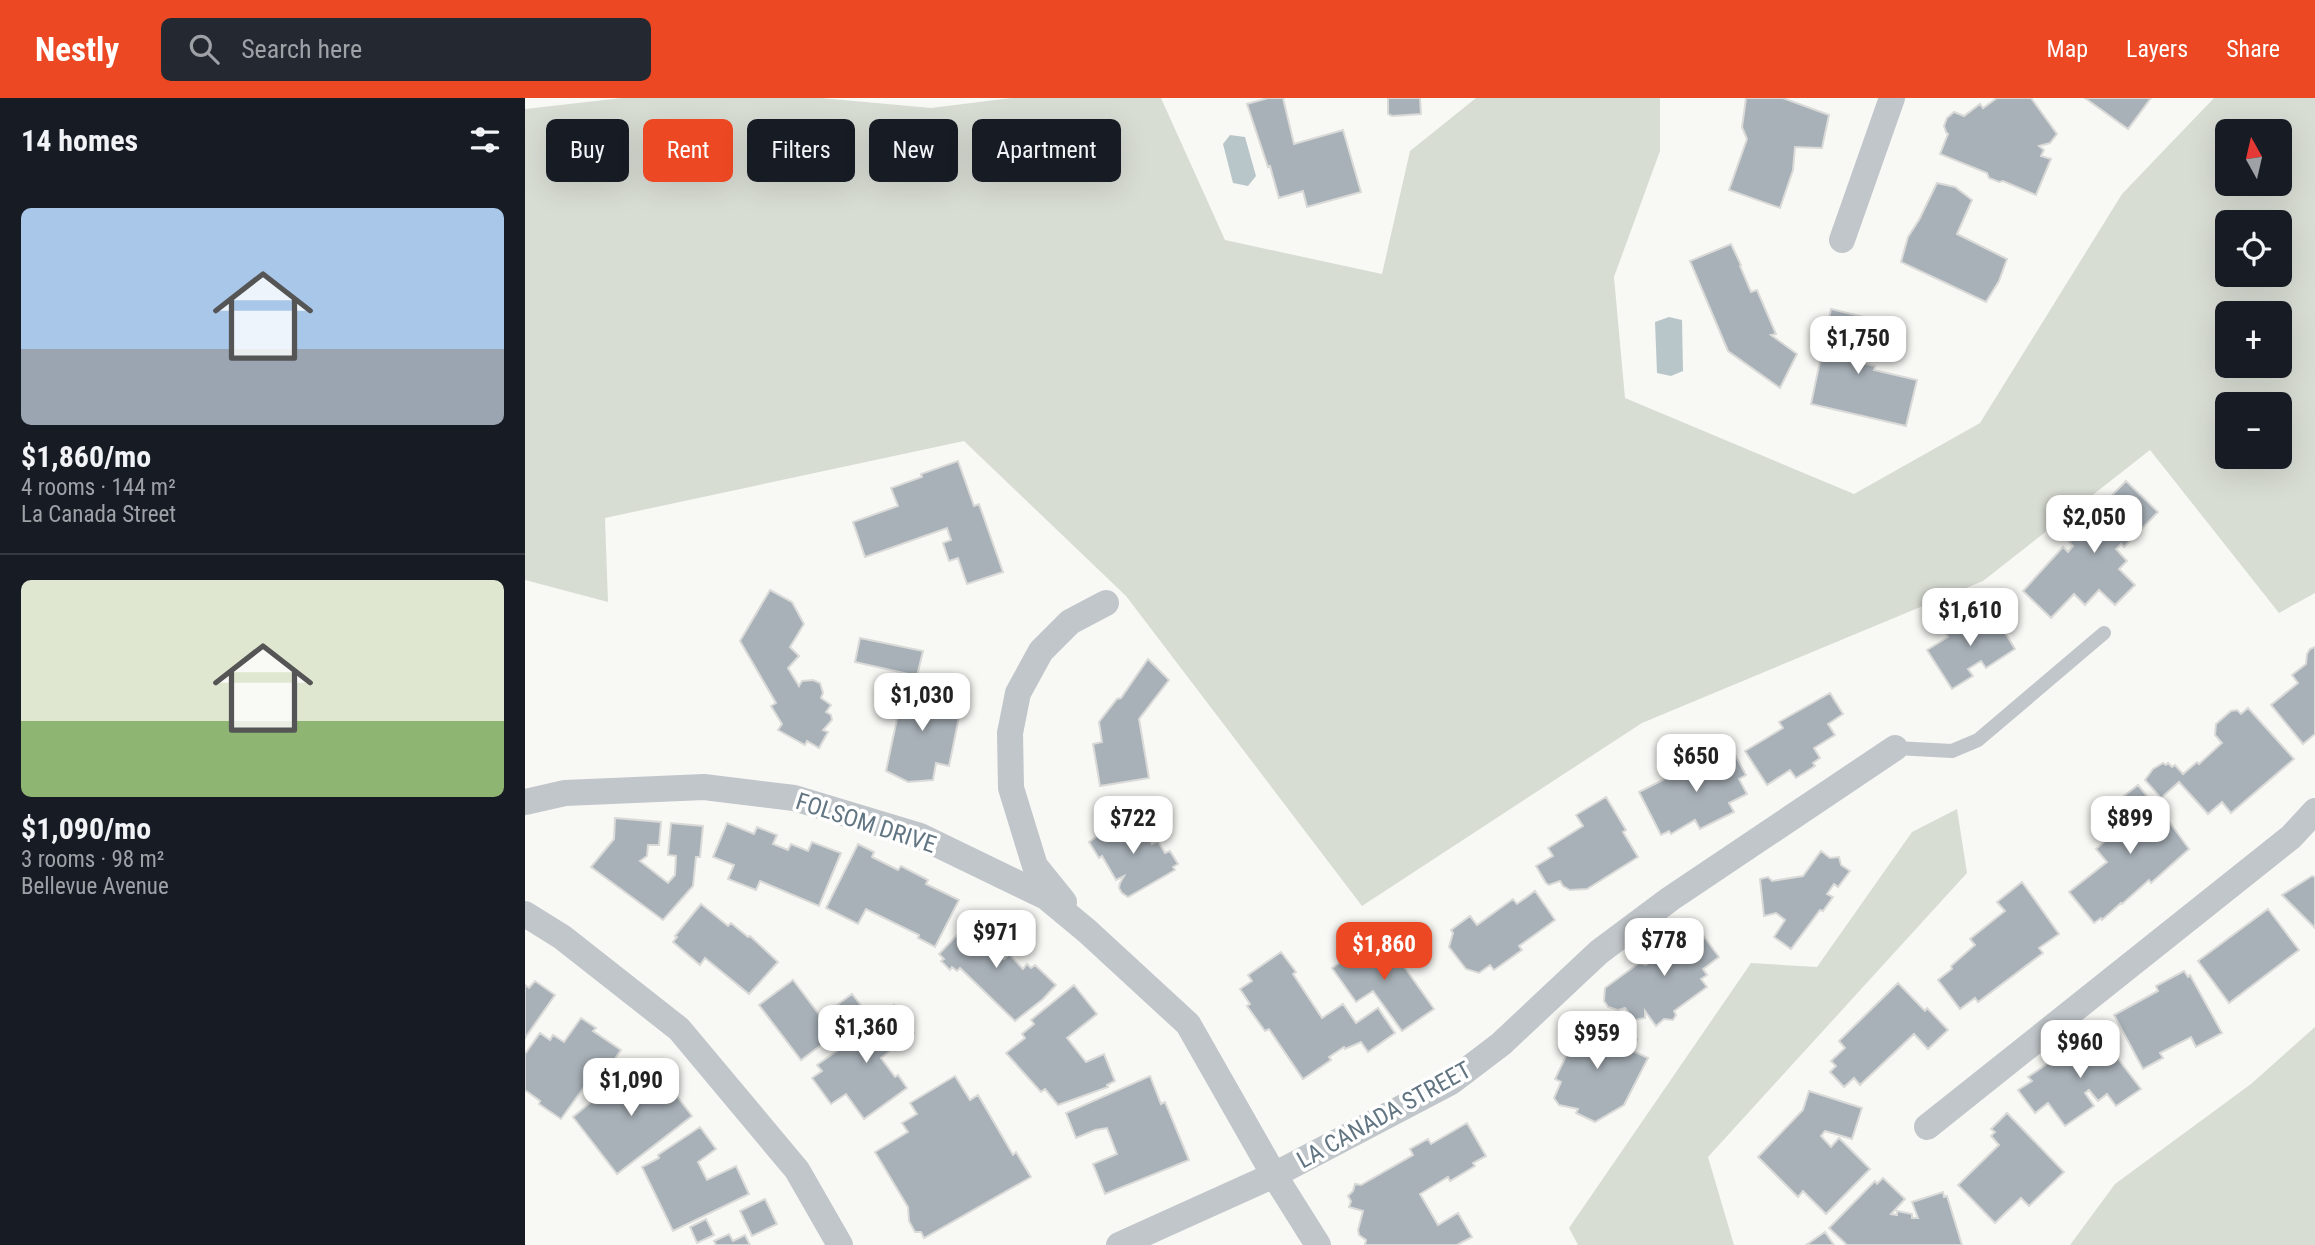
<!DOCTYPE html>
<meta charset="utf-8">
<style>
body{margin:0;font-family:"Roboto Condensed",sans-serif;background:#242831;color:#f1f3f6;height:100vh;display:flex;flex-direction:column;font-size:26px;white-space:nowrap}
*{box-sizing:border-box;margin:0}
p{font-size:23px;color:#9ea1a6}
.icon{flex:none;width:38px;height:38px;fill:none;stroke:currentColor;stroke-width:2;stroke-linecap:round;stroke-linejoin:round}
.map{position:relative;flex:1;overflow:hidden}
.sheet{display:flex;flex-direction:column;background:#171b24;width:525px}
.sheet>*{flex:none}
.guide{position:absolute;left:21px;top:21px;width:665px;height:63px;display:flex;gap:14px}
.needle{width:46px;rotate:352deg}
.fabs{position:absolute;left:1690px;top:21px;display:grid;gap:14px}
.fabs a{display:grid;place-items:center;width:77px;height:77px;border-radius:10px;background:#171b24;box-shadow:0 7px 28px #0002;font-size:35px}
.price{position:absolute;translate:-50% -60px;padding:0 16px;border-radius:14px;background:#fff;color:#222;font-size:23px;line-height:46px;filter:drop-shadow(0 2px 4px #0008)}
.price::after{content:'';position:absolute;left:50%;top:42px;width:21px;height:16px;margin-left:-10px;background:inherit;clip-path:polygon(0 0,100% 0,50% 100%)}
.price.selected{background:#eb4823;color:#fff}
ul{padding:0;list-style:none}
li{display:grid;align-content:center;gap:14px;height:371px;padding:0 21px}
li+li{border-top:2px solid #363941}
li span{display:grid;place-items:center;height:217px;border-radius:10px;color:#555}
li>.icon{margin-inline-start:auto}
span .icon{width:126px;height:126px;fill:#fffc;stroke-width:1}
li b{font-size:30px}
h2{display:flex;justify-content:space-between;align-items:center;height:84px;padding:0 21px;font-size:30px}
.tag{padding:0 24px;border-radius:10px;background:#171b24;box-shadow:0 7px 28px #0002;font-size:24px;line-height:63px}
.tag.selected{background:#eb4823;color:#fff}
header{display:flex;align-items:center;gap:42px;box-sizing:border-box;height:98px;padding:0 35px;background:#eb4823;color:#fff}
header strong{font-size:33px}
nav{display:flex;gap:38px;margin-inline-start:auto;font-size:24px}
.search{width:490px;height:63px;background:#242831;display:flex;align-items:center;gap:18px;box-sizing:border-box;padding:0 24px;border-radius:10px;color:#9ea1a6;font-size:26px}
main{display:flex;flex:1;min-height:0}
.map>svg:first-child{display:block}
.green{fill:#d8ddd4;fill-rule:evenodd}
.water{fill:#b8c6c9}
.building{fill:#a8b1b8;stroke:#dadad8;stroke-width:2}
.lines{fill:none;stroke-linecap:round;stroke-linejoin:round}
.service{stroke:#c1c6ca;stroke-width:14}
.minor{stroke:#c1c6ca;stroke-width:26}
.labels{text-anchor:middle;stroke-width:7;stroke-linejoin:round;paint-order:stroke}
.street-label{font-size:24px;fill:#627582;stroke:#fff}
</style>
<header>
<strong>Nestly</strong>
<div class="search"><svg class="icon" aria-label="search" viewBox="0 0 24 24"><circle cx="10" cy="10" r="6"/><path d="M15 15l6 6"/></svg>Search here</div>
<nav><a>Map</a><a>Layers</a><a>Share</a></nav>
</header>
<main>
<section class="sheet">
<h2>14 homes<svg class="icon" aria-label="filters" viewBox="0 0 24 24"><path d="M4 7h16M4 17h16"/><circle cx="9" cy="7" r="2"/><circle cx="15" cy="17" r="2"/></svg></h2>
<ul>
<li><span style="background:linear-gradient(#a9c7e8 65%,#9aa5b1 0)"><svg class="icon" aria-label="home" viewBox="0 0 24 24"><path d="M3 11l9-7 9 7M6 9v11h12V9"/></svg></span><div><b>$1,860/mo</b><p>4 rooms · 144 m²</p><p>La Canada Street</p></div></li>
<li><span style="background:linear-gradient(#dfe7d0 65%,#8fb573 0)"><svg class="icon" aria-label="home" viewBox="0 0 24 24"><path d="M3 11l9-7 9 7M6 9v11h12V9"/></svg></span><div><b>$1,090/mo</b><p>3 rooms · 98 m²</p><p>Bellevue Avenue</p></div></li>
</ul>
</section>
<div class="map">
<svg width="1790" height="1147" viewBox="0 0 1790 1147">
<rect width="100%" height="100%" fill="#f8f8f5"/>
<path class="green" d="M97 0H296L406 10 486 0H636L700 142 857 176 885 53 951 0H1135V53L1089 179 1100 300 1329 396 1455 325 1597 96 1689 0H1790V495L1754 515 1625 352 1458 483 1117 625 837 808 601 498 439 343 80 420 83 504 0 482V11ZM1703 33H1755V86H1703ZM1703 124H1755V177H1703ZM1703 215H1755V268H1703ZM1703 306H1755V359H1703Z
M1432 711 1442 775 1183 1059 1209 1147H1053L1044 1130 1226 865 1292 869 1387 734Z
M1790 929V1147H1545L1590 1086 1726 986Z"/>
<path class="water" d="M705 37 720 39 731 78 723 88 708 85 698 46Z
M1144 219 1157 222 1158 273 1146 278 1132 275 1130 224Z"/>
<path class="building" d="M743 0H758L769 46 818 32 836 94 782 109 778 93 754 100 745 68 743 69 722 6Z
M863 0H895L896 16 867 18 863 16Z
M1221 0H1258L1304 17 1297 50 1270 49 1268 72 1255 110 1204 92 1222 41 1217 29Z
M1472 0H1506L1532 36 1525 45 1514 48 1519 52 1516 58 1526 61 1511 97 1478 83 1474 84 1464 80 1462 75 1415 56 1423 36 1421 34 1419 28 1422 20 1429 14 1439 18 1455 6 1458 10Z
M1560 0H1626L1603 31Z
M1412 85 1430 89 1447 102 1432 136 1482 161 1474 183 1461 204 1376 164 1383 139 1394 122Z
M1206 146 1216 167 1215 168 1226 194 1232 192 1251 236 1246 237 1272 256 1255 290 1203 253 1165 163Z
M1306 211 1343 220 1331 264 1350 268 1349 272 1392 282 1381 328 1286 306Z
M433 363 449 408 454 406 478 474 442 486 433 460 424 463 418 445 426 442 422 430 340 459 328 424 373 408 366 390 397 379 396 376Z
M1601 383 1633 414 1599 449 1596 446 1591 451 1602 463 1594 471 1610 487 1590 507 1574 492 1560 507 1549 496 1526 520 1498 493 1538 449 1543 454 1548 448 1544 444 1549 440 1547 438Z
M245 492 267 504 279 526 265 549 274 558 263 570 274 588 277 583 288 582 295 585 298 595 296 600 306 607 301 614 306 617 307 622 298 632 303 634 294 650 282 643 280 647 253 632 257 626 246 608 251 605 215 543Z
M1467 513 1490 551 1461 570 1456 563 1443 571 1448 578 1427 591 1402 552 1423 539 1419 533 1439 522 1443 528Z
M335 540 398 553 392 578 330 564Z
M1790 549V636L1778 646 1746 607 1773 585 1767 577 1781 566 1782 556 1785 551Z
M623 561 644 582 614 621 624 680 575 688 568 646 577 644 574 624 592 601 596 600Z
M389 591 438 600 424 668 411 665 408 682 383 684 361 673 372 621 362 619 367 593 388 597Z
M1305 595 1318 616 1303 626 1310 637 1289 650 1295 660 1288 665 1290 668 1271 680 1265 672 1242 687 1220 653 1258 630 1254 624Z
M1723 610 1769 661 1706 715 1697 704 1683 716 1654 684 1636 700 1620 682 1628 671 1638 665 1641 667 1643 665 1647 669 1650 667 1658 676 1672 664 1674 666 1697 645 1690 637 1691 626 1706 613 1712 612 1716 616Z
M1207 651 1221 677 1214 681 1222 696 1204 705 1209 714 1175 731 1170 722 1146 736 1144 733 1136 737 1114 694 1183 659 1185 662Z
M1613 687 1630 708 1632 707 1664 751 1626 785 1624 782 1597 806 1596 805 1577 822 1576 820 1569 825 1544 794 1582 764 1571 751 1581 742 1579 739 1599 724 1586 708Z
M1081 699 1101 732 1098 734 1113 759 1062 791 1045 792 1038 788 1035 783 1024 787 1021 785 1011 768 1028 758 1023 750 1058 728 1051 717Z
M610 717 627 746 633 743 640 755 645 753 653 766 648 769 650 772 603 799 597 795 594 790 595 785 599 778 591 782 577 758 574 760 564 744 586 728 587 731 595 726 594 723 602 719 603 722Z
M90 720 136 724 134 747H123L122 758 115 763 143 785 150 777 151 758 143 757 146 725 178 728 175 759H171L168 788 138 822 66 769 89 741Z
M202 725 229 736 232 729 252 737 248 746 263 752 266 746 283 753 287 744 316 755 294 808 235 783 231 792 203 781 209 767 188 759Z
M333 746 349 754 347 759 373 772 376 768 403 782 401 786 434 802 410 849 393 840 394 837 341 811 333 826 301 810Z
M1296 753 1305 760 1314 759 1316 767 1325 773 1313 789 1309 786 1302 796 1308 799 1298 813 1295 812 1266 851 1249 839 1260 822 1251 815 1239 818 1235 781 1243 779 1247 783 1278 778Z
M1787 778 1790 779V830L1757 797Z
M1497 784 1534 836 1514 850 1518 855 1453 904 1450 900 1435 911 1413 882 1427 871 1426 868 1450 847 1445 841 1480 813 1472 804Z
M1010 793 1030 822 994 848 997 852 969 872 965 867 954 875 941 871 924 849 928 835 926 832 945 818 952 827 988 801 992 806Z
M176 806 203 828 206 825 223 839 225 838 253 864 224 896 180 860 175 867 148 844 152 839 150 838Z
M1743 811 1774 852 1704 905 1673 863Z
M453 815 471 832 461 843 479 861 484 856 498 871 502 866 506 870 510 867 531 887 518 901 490 923 435 870 432 873 427 869 425 872 416 863 419 861 414 856Z
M1163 826 1171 828 1194 859 1178 871 1182 877 1176 881 1182 889 1149 913 1151 917 1148 922 1139 921 1131 928 1120 913V920L1109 922 1100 910 1093 912 1083 909 1079 903 1080 890 1114 865 1121 867 1135 857 1134 848Z
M856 836 909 911 877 933 848 893 831 904 807 870Z
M756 854 771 874 768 876 797 920 818 906 831 925 853 910 870 935 843 954 836 944 820 951 819 949 804 959 806 962 778 981 744 931 740 933 722 908 725 906 715 891 727 883 723 877Z
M1659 873 1663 879 1665 877 1697 935 1671 949 1666 939 1635 955 1638 960 1618 971 1589 917 1633 893 1631 888Z
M268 882 296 919 327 896 341 914 276 962 234 907Z
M10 883 30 897 0 940V887L4 890Z
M1373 885 1400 913 1402 910 1423 932 1403 951 1389 936 1335 987 1329 980 1319 989 1305 974 1311 968 1306 963 1320 950 1314 943Z
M549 887 572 916 542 940 561 964 579 956 590 983 582 987 583 989 533 1007 520 991 516 994 481 955 500 940 497 936 509 926 506 922Z
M369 907 389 935 377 944 378 946 372 950 371 948 356 960 370 979 373 977 382 990 339 1021 321 996 306 1006 287 980 297 973 292 967 316 950 314 947Z
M56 920 71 930 68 933 96 952 77 979 70 974 36 1021 14 1006 15 1003 0 992V956L15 935 25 942 28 937 39 944Z
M1050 920 1088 938 1092 932 1112 941 1108 953 1123 960 1099 1007 1070 1024 1051 1015 1053 1011 1034 1007 1029 1000 1036 984 1030 981 1044 952 1034 947Z
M1571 932 1616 991 1591 1008 1582 996 1573 1003 1564 992 1560 995 1569 1008 1540 1028 1523 1005 1510 1015 1493 992 1507 983 1503 979Z
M112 966 136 997 145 989 167 1018 92 1076 48 1019Z
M430 978 445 1002 453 997 488 1057 491 1054 506 1079 399 1140 396 1134H390L384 1123 383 1109 350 1054 383 1034 377 1025 392 1016 385 1005Z
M625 978 636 1006 640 1004 664 1062 580 1096 568 1066 592 1056 582 1030 570 1032 551 1040 541 1015Z
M1284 993 1337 1010 1327 1041 1300 1033 1296 1038 1306 1049 1314 1040 1345 1071 1301 1116 1278 1093 1273 1099 1233 1059 1278 1012Z
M1482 1015 1539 1074 1504 1108 1496 1100 1470 1125 1433 1087 1474 1047 1466 1038 1470 1034 1466 1031Z
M942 1025 961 1058 948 1065 950 1068 925 1083 923 1079 895 1096 913 1127 933 1115 947 1139 932 1147H840L841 1142 834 1137 833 1132 838 1113 824 1109 826 1103 823 1098 828 1093 830 1086 836 1087 888 1057 885 1051 903 1041 906 1046Z
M175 1029 191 1051 173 1064 182 1082 211 1068 224 1096 148 1133 117 1069 134 1060 133 1057Z
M1358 1080 1380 1101 1366 1116 1372 1117V1113L1387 1116V1120H1393L1387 1104 1418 1094 1419 1099 1422 1098 1437 1147H1322L1304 1130 1350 1083 1352 1086Z
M240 1101 252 1126 227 1138 215 1113Z
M181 1121 189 1137 172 1145 165 1129Z
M1300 1134 1309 1147H1281Z
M204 1136 208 1143 220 1137 225 1147H191L189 1143Z"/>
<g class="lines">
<path class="service" d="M1370 650 1427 653 1453 642 1579 535"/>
<path class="minor" d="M1317 142 1367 0
M0 704 40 695 179 689 269 700 395 738 521 799 562 833 663 926 749 1077 793 1147
M539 804 510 768 486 690 485 635 493 595 516 553 545 524 581 505
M0 816 37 839 154 931 272 1072 315 1147
M1402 1029 1766 739 1790 713
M594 1147 749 1077 926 984 976 946 1074 854 1145 801 1370 650"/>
</g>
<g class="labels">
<g class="street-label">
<text transform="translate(341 725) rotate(18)" y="8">FOLSOM DRIVE</text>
<text transform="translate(859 1017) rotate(-29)" y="8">LA CANADA STREET</text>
</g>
</g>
</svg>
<div class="fabs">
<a><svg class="needle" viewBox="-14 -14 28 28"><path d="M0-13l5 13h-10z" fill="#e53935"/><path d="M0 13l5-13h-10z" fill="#9ea1a6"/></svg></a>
<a><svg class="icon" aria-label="locate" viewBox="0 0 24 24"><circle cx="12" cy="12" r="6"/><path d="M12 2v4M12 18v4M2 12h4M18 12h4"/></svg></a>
<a>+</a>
<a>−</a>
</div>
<b class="price" style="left:1333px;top:278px">$1,750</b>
<b class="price" style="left:1569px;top:457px">$2,050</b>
<b class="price" style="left:1445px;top:550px">$1,610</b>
<b class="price" style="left:397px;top:635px">$1,030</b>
<b class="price" style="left:1171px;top:696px">$650</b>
<b class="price" style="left:608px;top:758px">$722</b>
<b class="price" style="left:1605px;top:758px">$899</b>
<b class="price" style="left:471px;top:872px">$971</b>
<b class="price" style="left:1139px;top:880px">$778</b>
<b class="price selected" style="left:859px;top:884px">$1,860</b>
<b class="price" style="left:341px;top:967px">$1,360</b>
<b class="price" style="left:1072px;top:973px">$959</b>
<b class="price" style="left:1555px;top:982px">$960</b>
<b class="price" style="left:106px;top:1020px">$1,090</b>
<div class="guide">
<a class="tag">Buy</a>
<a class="tag selected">Rent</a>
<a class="tag">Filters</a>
<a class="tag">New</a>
<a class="tag">Apartment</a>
</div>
</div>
</main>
